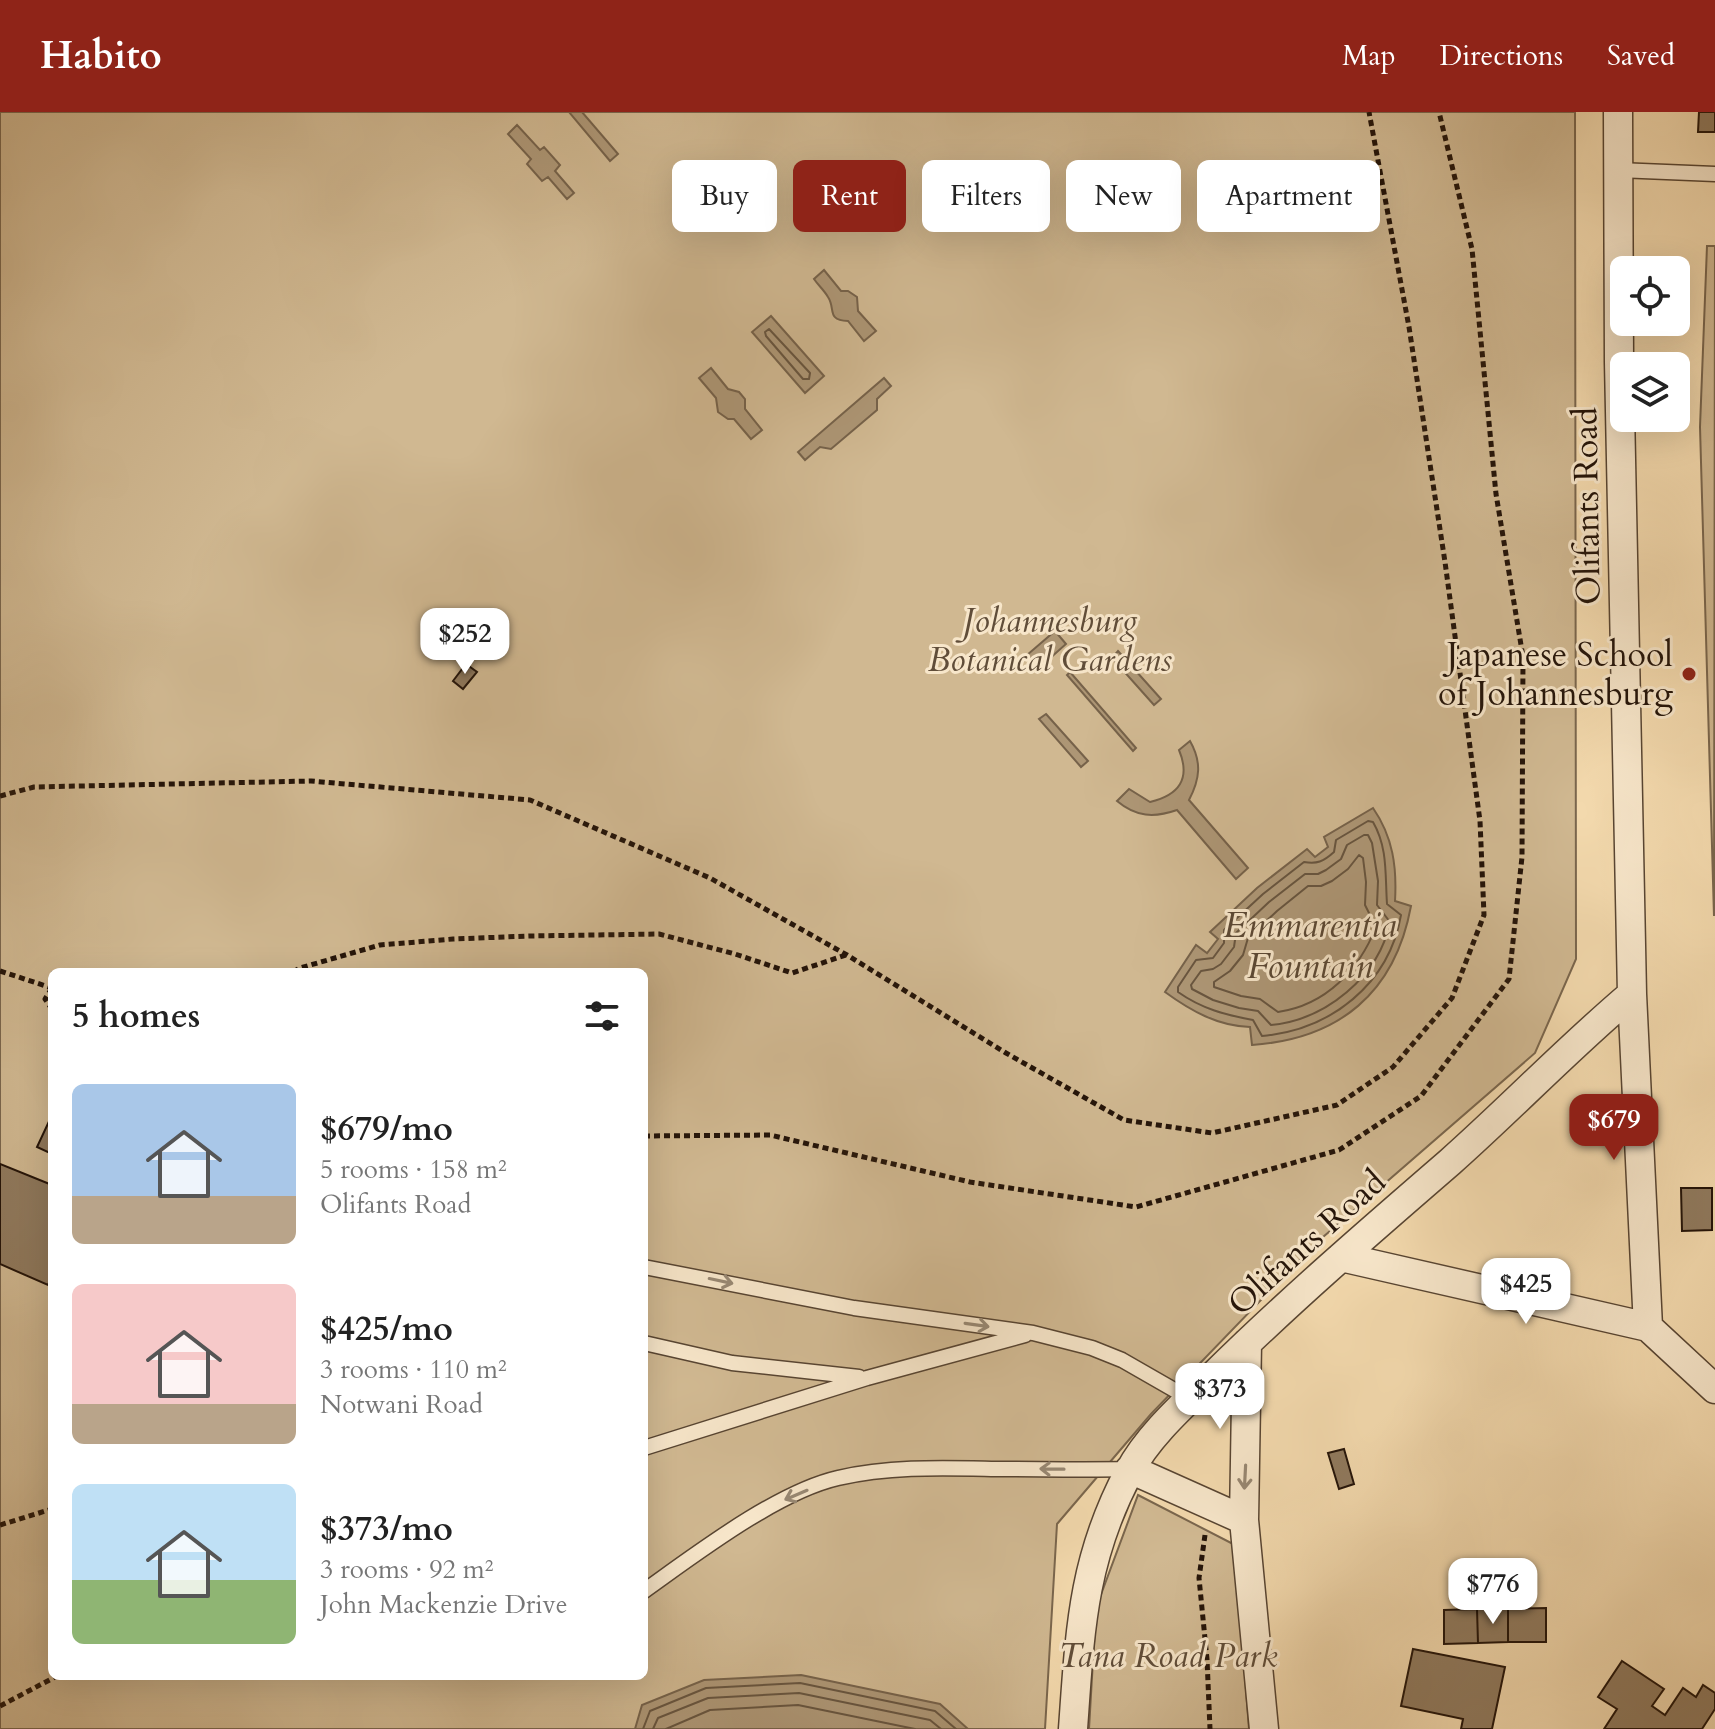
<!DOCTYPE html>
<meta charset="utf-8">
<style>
body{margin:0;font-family:Cardo,serif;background:#f2f2f2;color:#222;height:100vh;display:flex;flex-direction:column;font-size:30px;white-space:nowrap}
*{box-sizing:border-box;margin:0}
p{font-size:26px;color:#767676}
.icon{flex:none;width:44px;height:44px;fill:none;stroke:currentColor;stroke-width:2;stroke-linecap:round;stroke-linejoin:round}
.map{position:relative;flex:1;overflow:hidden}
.details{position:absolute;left:48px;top:856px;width:600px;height:712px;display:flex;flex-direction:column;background:#fff;border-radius:12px;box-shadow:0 8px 32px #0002}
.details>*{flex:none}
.hud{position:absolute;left:672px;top:48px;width:760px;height:72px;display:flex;gap:16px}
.controls{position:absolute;left:1610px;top:144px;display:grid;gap:16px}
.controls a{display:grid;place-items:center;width:80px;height:80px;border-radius:12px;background:#fff;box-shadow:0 8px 32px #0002;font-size:40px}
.price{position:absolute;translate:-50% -68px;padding:0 18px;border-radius:16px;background:#fff;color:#222;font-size:26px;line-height:52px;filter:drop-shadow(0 2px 4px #0008)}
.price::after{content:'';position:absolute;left:50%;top:48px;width:24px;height:18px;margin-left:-12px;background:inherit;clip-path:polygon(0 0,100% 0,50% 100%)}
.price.current{background:#8f2418;color:#fff}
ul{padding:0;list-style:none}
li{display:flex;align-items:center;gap:24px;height:200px;padding:0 24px}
li span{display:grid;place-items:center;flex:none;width:224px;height:160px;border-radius:12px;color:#555}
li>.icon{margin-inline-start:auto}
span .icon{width:96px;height:96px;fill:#fffc;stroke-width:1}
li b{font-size:34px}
h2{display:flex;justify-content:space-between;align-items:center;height:96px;padding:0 24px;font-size:34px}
.chip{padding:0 28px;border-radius:12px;background:#fff;box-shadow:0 8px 32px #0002;font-size:28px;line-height:72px}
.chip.current{background:#8f2418;color:#fff}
header{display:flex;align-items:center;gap:48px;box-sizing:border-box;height:112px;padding:0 40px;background:#8f2418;color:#fff}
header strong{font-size:38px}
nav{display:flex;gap:44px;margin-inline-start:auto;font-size:28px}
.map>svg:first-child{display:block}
.green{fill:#d0b891;stroke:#7a664d;stroke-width:2;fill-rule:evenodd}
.water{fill:#ad9675;stroke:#76624a;stroke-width:2}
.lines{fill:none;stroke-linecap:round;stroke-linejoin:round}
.shore{stroke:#68553f;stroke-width:2}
.building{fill:#907a5e;stroke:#241409;stroke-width:2}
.lane-casing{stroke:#584532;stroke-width:17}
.street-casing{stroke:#584532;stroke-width:31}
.path{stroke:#241409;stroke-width:5;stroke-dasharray:6 4;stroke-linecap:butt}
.lane{stroke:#f7e6ca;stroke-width:14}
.street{stroke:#f7e6ca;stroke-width:28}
.oneway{stroke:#988873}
.poi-dot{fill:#8f2418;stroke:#f7e6ca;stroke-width:3}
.labels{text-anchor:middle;stroke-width:6;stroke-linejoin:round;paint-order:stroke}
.street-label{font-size:34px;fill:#241409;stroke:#f7e6ca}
.park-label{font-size:34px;font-style:italic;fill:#604d39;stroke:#f7e6ca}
.poi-label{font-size:34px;fill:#241409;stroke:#f7e6ca;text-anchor:end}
.water-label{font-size:36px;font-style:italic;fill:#5b4834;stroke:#f7e6ca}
</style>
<header>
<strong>Habito</strong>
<nav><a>Map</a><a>Directions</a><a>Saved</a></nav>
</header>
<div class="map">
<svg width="1715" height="1617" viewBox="0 0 1715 1617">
<rect width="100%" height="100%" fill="#f3d9ad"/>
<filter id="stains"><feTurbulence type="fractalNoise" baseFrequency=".0025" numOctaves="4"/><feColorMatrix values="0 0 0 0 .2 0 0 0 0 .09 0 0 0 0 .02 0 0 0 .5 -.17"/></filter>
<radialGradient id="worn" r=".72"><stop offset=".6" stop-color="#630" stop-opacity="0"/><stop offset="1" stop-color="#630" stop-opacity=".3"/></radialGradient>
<path class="green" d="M0 0H1575L1576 847 1535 941 1315 1132 1151 1302 1057 1412 1045 1617H0ZM52 860H644V1564H52Z
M1707 134H1715L1714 804 1700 315Z
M1138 1383 1235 1433 1249 1617H1089L1096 1496Z"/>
<path class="water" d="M569 0H582L618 42 610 49Z
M517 13 540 38 544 35 560 53 555 59 574 81 567 87 548 65 542 69 527 52 531 47 508 22Z
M824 158 841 179H848L857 185 858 199 876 219 864 229 848 209C826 208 836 197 828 185 824 178 818 173 814 167Z
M771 204 824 264 805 281 752 220Z
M711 256 728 277 739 280 745 287V297L762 318 751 327 734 307H728L718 300 716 286 699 266Z
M884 266 891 274 877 287V298L831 337 820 335 805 348 798 340Z
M1055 519 1066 532 1039 556 1027 543Z
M1118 539 1161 587 1154 593 1112 546Z
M1070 560 1136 636 1133 639 1067 563Z
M1046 602 1088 649 1081 655 1039 607Z
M1190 629C1202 650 1200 667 1189 688L1248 756 1236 767 1177 698C1154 706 1136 705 1117 689L1129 677 1150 690C1179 683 1191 667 1179 638Z
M1373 696C1393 725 1397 755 1395 789L1411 794C1395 881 1339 927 1252 933L1250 915C1218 914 1191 899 1165 880L1196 833 1207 841 1218 827 1210 820 1257 776 1307 737 1315 745 1328 735 1324 725Z
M801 1563 940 1592 968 1617H635L642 1593 704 1568Z"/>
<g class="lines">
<path class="shore" d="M769 217 810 261 809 267H803L766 224 765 220Z
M1368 709 1373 710C1388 736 1385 763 1387 792L1401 803C1389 872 1331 918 1262 924L1253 908C1226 903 1202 897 1178 880V875L1196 848 1213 846 1224 831V818L1263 782 1304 750C1317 752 1323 750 1334 740L1336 728Z
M1364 723H1368L1372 731 1378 769 1377 793 1390 810C1379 865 1325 908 1271 913L1258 899 1239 896 1213 888 1192 877 1191 873 1201 859 1213 857 1221 852 1234 835 1236 821 1269 790 1305 762H1318L1326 758 1341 747 1347 733Z
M1359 743 1363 746 1366 770 1365 793 1376 815C1359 858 1326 893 1278 900L1260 887 1241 884 1214 875V870L1230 859 1243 843 1248 826 1277 799 1308 774H1321L1332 769 1348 757Z
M643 1617 650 1599 706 1576 800 1571 935 1599 956 1617
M653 1617 658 1606 708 1586 799 1581 930 1608 941 1617
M666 1617 710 1598 798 1593 915 1617"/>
</g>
<path class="building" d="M1699 0H1715V20H1698Z
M466 552 477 560 463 577 453 569Z
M52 1003V1042L37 1035Z
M0 1052 52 1073V1164L48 1173 0 1152Z
M1681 1076H1712V1118L1682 1119Z
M1344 1337 1354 1372 1339 1377 1328 1341Z
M1546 1496V1530H1508V1497Z
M1477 1497H1508V1530L1478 1531Z
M1477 1497 1478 1531 1444 1532V1498Z
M1413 1537 1505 1555 1492 1617H1461L1463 1607 1401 1594Z
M1622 1549 1664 1577 1652 1594 1665 1603 1683 1576 1696 1585 1703 1573 1715 1581V1597L1702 1617H1604L1617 1597 1598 1585Z"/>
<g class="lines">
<g class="lane-casing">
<path id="lane" d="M1618 58 1715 62
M644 1155 854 1196 1033 1221 1092 1236 1122 1248 1190 1287
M644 1231 732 1251 859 1265
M644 1336 867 1266 1025 1223
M644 1479C696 1442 777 1380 838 1366 891 1354 942 1356 996 1357 1041 1357 1085 1358 1130 1357"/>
</g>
<g class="street-casing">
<path id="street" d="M1632 882 1648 1215
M1341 1145 1648 1215 1715 1277
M1130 1357 1244 1408 1264 1617
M1244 1408 1247 1231
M1073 1617C1080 1520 1082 1448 1129 1360 1148 1324 1183 1293 1212 1265 1288 1190 1369 1120 1450 1050 1512 995 1569 935 1632 882L1619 250 1618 0"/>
</g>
<path class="path" d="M0 684 34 675 311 669 530 688 710 766 847 843 1006 941 1124 1008 1212 1021 1337 993 1393 955 1452 886 1484 803 1480 709 1445 450 1409 215 1369 0
M0 859 52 876
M293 860 300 856 380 833 453 827 530 824 659 822 735 842 792 861 846 843
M52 876 45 887 52 897
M644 1024 770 1023 970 1070 1136 1095 1339 1038 1421 984 1509 867 1522 745 1523 545 1496 382 1472 137 1439 0
M0 1413 52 1397
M1205 1423 1199 1466 1207 1547 1210 1617
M0 1594 57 1564"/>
<use href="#lane" class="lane"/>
<use href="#street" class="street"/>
</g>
<defs><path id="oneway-shaft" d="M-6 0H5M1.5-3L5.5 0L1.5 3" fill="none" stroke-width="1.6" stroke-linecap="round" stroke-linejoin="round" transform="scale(2)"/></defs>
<g class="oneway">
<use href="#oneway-shaft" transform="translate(721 1169) rotate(12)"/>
<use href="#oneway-shaft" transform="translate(977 1213) rotate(8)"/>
<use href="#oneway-shaft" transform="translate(1052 1357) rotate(-179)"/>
<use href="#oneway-shaft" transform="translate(1245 1365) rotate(93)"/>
<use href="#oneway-shaft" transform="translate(796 1383) rotate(157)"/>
</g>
<circle class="poi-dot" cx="1689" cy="562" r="8"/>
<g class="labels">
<g class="street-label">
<text transform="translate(1586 394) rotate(-91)" y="12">Olifants Road</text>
<text transform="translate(1306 1130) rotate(-42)" y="12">Olifants Road</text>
</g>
<g class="park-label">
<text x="1050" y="520">Johannesburg<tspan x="1050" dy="39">Botanical Gardens</tspan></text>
<text x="1168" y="1555">Tana Road Park</text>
</g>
<g class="poi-label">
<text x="1673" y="554">Japanese School<tspan x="1673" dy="39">of Johannesburg</tspan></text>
</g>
<g class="water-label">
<text x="1310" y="825">Emmarentia<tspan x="1310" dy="41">Fountain</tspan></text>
</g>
</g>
<rect width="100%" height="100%" filter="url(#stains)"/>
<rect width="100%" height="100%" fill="url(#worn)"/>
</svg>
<div class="controls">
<a><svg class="icon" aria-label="locate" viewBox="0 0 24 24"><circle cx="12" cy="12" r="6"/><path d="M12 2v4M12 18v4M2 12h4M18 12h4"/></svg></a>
<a><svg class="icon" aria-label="layers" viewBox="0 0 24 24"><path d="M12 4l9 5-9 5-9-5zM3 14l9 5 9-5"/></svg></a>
</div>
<b class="price" style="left:465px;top:564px">$252</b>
<b class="price current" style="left:1614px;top:1050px">$679</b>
<b class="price" style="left:1526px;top:1214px">$425</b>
<b class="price" style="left:1220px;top:1319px">$373</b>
<b class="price" style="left:1493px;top:1514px">$776</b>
<div class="hud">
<a class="chip">Buy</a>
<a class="chip current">Rent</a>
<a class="chip">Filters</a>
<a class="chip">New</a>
<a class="chip">Apartment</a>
</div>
<section class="details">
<h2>5 homes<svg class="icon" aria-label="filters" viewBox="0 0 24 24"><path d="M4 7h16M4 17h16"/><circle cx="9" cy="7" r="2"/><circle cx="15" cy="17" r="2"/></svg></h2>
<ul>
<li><span style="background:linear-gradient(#a9c7e8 70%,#b9a48a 0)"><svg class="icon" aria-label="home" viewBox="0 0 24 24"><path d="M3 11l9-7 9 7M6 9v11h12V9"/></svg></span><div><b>$679/mo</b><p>5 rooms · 158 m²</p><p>Olifants Road</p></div></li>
<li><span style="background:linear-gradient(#f6c9c9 75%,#b9a48a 0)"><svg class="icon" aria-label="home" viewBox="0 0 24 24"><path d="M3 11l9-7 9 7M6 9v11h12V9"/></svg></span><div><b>$425/mo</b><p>3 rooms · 110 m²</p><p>Notwani Road</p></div></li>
<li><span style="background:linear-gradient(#bfe0f5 60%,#8fb573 0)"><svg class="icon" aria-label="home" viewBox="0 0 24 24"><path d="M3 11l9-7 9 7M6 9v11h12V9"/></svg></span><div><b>$373/mo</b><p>3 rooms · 92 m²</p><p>John Mackenzie Drive</p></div></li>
</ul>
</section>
</div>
